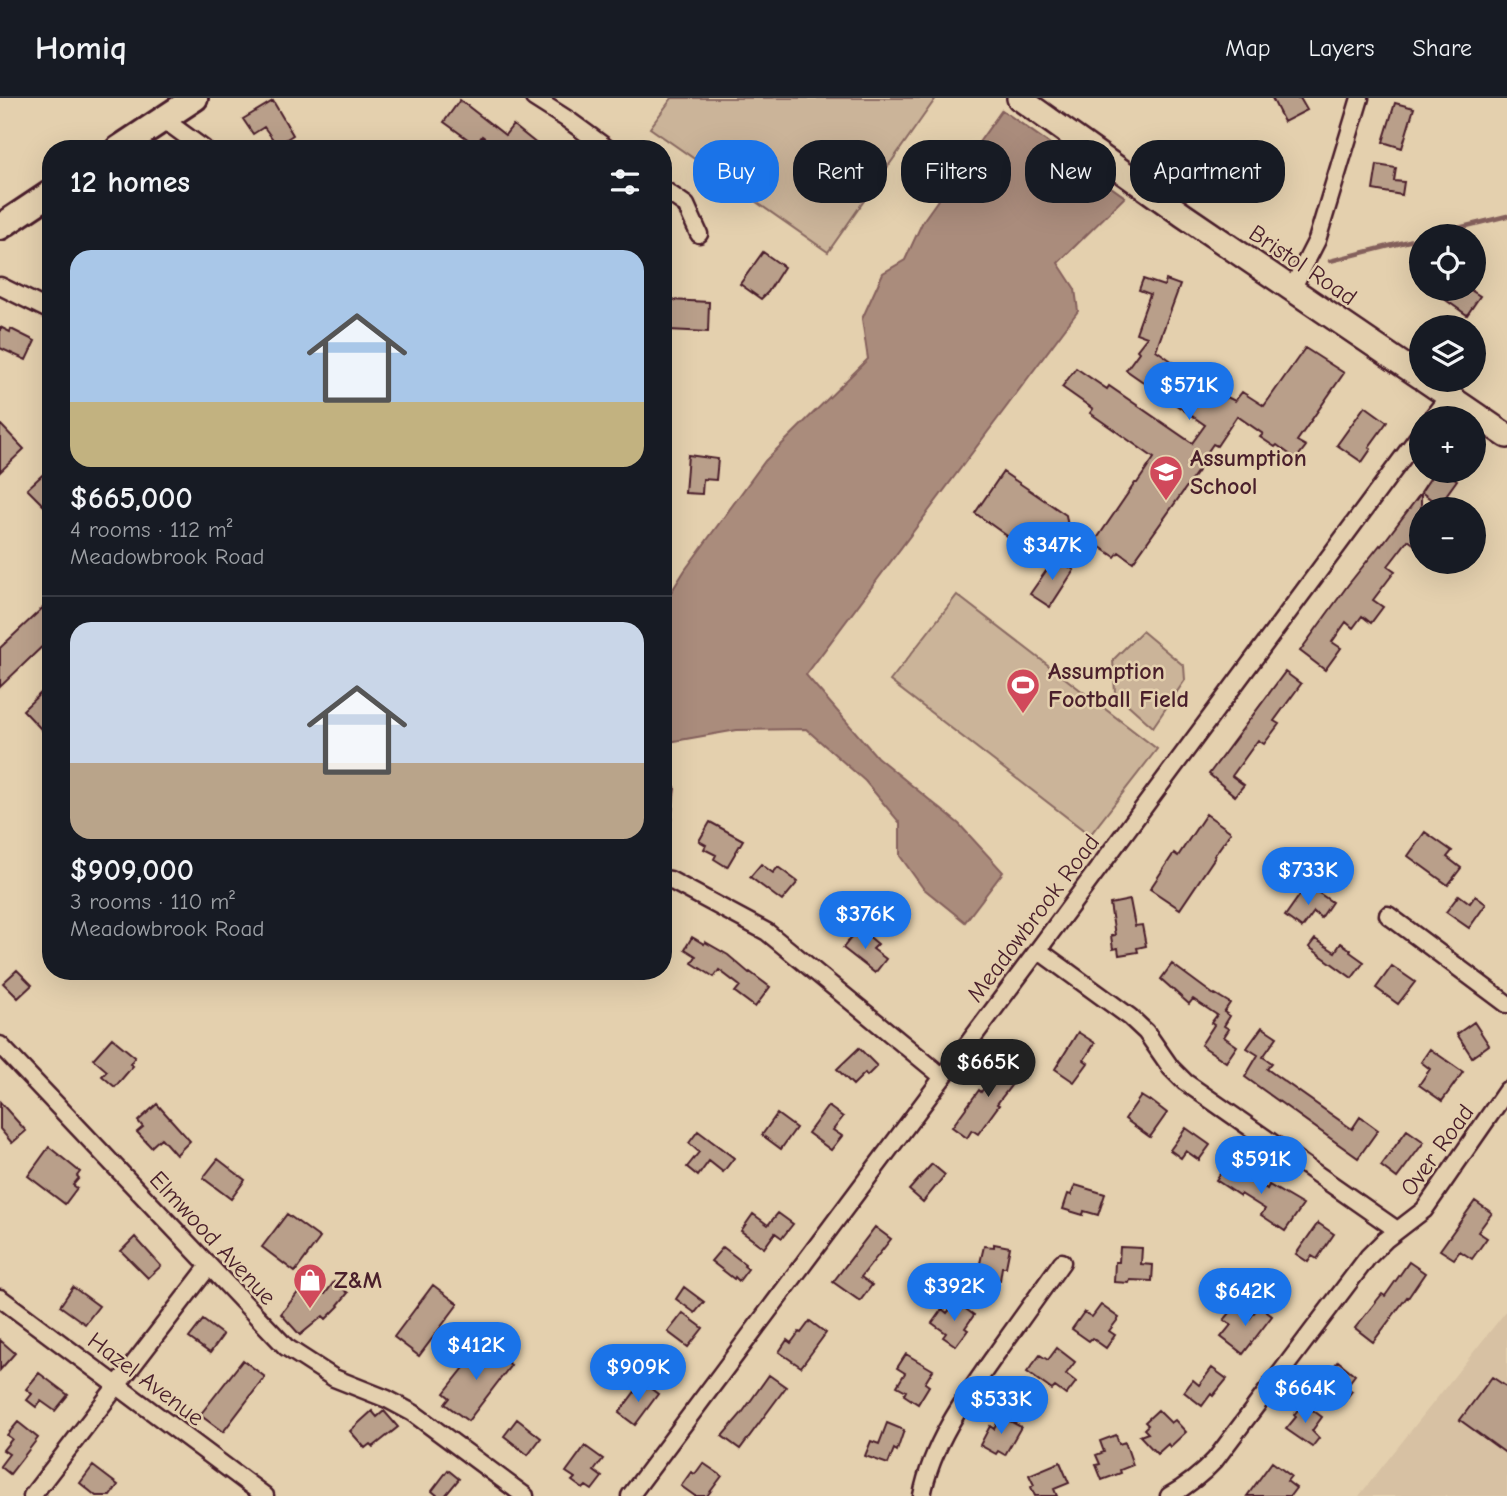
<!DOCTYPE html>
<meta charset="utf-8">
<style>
body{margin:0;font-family:"Comic Neue",sans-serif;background:#20242c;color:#f1f3f6;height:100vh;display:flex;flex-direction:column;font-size:26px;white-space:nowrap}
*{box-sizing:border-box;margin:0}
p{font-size:23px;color:#9ea1a6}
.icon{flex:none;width:38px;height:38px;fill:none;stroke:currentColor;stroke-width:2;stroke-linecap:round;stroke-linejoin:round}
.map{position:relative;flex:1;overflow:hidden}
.drawer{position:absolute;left:42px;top:42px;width:630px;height:840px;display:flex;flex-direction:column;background:#171b24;border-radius:28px;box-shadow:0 7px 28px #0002}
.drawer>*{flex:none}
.banner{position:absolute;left:693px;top:42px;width:665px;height:63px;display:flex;gap:14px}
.tools{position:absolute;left:1409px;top:126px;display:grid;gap:14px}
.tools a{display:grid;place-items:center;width:77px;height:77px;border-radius:50%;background:#171b24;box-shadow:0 7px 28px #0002;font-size:35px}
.price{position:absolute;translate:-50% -60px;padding:0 16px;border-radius:24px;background:#1a73e8;color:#fff;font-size:23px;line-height:46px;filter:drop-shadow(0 2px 4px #0008)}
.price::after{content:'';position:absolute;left:50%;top:42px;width:21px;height:16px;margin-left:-10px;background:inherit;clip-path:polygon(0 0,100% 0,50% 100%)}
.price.current{background:#222;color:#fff}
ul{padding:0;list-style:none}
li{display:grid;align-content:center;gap:14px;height:371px;padding:0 28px}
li+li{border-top:2px solid #363941}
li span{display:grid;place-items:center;height:217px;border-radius:21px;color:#555}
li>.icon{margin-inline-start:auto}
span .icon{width:126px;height:126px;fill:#fffc;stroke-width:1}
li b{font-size:30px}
h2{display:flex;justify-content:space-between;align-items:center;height:84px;padding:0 28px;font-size:30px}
.chip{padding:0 24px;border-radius:28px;background:#171b24;box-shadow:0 7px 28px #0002;font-size:24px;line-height:63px}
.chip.current{background:#1a73e8;color:#fff}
header{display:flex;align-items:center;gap:42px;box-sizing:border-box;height:98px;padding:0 35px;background:#171b24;border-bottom:2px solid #363941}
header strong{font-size:33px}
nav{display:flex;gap:38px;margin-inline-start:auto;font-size:24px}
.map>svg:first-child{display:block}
.built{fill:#d7c1a3}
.green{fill:#cbb499;stroke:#8a6a62;stroke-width:2}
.water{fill:#aa8c7c;stroke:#84605c;stroke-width:2}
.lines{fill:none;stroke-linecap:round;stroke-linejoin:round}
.stream{stroke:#84605c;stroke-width:4.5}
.building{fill:#b99f8a;stroke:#4a1f2b;stroke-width:2}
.minor-casing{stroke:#4a1f2b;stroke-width:21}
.secondary-casing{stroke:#4a1f2b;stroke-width:28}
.primary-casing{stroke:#4a1f2b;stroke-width:30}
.minor{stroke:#e4d0ae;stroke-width:16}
.secondary{stroke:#e4d0ae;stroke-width:23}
.primary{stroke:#e4d0ae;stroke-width:24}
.labels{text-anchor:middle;stroke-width:5;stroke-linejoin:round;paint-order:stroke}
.street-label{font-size:24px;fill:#4a1f2b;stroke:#e4d0ae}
.poi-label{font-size:24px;font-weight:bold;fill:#4a1f2b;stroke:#e4d0ae;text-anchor:start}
</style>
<header>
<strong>Homiq</strong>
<nav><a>Map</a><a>Layers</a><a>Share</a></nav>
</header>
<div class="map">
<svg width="1507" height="1398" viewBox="0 0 1507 1398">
<rect width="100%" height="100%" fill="#e4d0ae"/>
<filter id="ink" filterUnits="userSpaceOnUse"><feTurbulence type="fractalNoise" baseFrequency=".0143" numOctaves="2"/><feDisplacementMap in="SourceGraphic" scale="14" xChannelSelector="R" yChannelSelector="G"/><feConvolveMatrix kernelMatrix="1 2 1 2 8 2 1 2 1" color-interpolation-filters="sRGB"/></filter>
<g filter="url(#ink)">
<path class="built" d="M1507 1212V1398H1359Z"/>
<path class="green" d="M672 0H936L828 154 650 30Z
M957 497 1157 651 1090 737 890 583Z
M1142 533 1184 568 1185 582 1153 629 1115 595 1113 562Z"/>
<path class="water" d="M1002 12 1125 99 1058 165 1075 191 1078 213 806 577 877 659 959 726 1003 774 965 824 923 790 900 758V725L865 683 806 631 737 632 663 645V507L685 472 765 363 868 261 862 221 883 175 905 162 923 123Z"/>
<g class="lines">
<path class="stream" d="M1426 138 1507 118
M1330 163 1421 140"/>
</g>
<path class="building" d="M1272 0H1300L1307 12 1284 24Z
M460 2 505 37 513 27 543 51H500L482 38 476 47 444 24Z
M273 3 293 37 277 47 264 29 253 36 243 21Z
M1395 5 1414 10 1402 50 1383 44Z
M1248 64 1269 79 1258 94 1238 79Z
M1377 67 1396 70 1394 83 1404 84 1402 97 1373 92Z
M763 154 784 169 768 194 761 201 740 186Z
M1143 181 1164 188 1166 182 1180 187 1156 252 1225 301 1227 299 1235 303 1242 294 1264 308 1305 250 1344 275 1297 343 1306 348 1296 361 1277 347 1275 349 1260 339 1263 336 1237 318 1217 348 1213 346 1198 368 1200 370 1133 464 1119 454 1115 459 1094 445 1135 385H1137L1154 360 1090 315 1093 311 1062 289 1076 270 1107 291 1109 288 1192 345 1205 327 1126 272 1139 254 1137 252 1147 239 1136 235 1150 196 1139 192Z
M1450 191H1469L1480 198 1467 217 1443 200Z
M670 202 709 204 708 234 669 232Z
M0 229 10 234 11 231 35 243 26 262 0 250Z
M1365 308 1387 324 1369 349 1371 351 1362 364 1337 347Z
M0 326 24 351 0 374Z
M688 357 718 361 716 382 703 381 702 396 685 395Z
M51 369V415L27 391Z
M1435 373H1444L1457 382 1439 407 1421 394Z
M1003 374 1066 417 1070 440 1049 468 975 415Z
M1421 395V438L1415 447 1408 442 1388 468 1395 473 1373 502 1383 509 1371 525 1362 518 1353 530 1346 524 1332 544 1341 550 1325 572 1300 553 1348 487 1380 447 1381 448Z
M1055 460 1074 472 1050 509 1030 496Z
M51 502V540L0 589V550Z
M1285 574 1301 586 1274 623 1279 626 1264 646 1258 642 1232 678 1244 687 1235 698 1209 676Z
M51 585V624L42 632 23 612Z
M663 688 675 689 671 723H663Z
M1206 716 1231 734 1214 758 1215 759 1180 811 1150 791 1174 755 1178 758Z
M710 724 743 742 727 769 714 761 716 757 704 751 706 747 699 743Z
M1425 734 1452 753 1447 759 1461 770 1448 787 1408 758Z
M761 766 773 775 778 769 798 784 782 803 750 779Z
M1307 787 1332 804 1321 820 1314 814 1302 830 1285 818Z
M1459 797 1470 805 1475 798 1486 806 1469 830 1446 814Z
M1130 802 1135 828 1142 827 1146 848 1137 850 1138 854 1119 857 1118 850 1113 851 1111 838 1115 837 1110 806Z
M859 830 878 846 873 851 886 861 875 875 843 850Z
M692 839 704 846 705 844 728 857 749 875 750 874 770 889 755 909 735 894 740 888 719 872 714 879 692 865 696 858 685 851Z
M1315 841 1335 854 1341 845 1351 852 1350 854 1364 864 1352 880 1309 849Z
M1172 866 1214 897 1215 896 1230 905 1224 914 1230 918 1224 928 1229 931 1224 939 1237 948 1226 964 1201 947 1214 927 1211 925 1217 917 1193 901 1189 906 1161 881Z
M1392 868 1415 884 1398 906 1376 890Z
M17 872 32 887 18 900 3 885Z
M1474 924 1489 947 1472 959 1457 936Z
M1262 929 1277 939 1263 959 1272 965 1267 971 1352 1031 1360 1019 1378 1032 1358 1060 1245 979 1258 957 1247 950Z
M1078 934 1095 945 1084 962 1088 965 1074 984 1055 971Z
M112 940 135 959 130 966 133 968 115 989 102 978 107 973 93 961Z
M859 950 877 968 867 978 865 975 853 987 837 971Z
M1430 951 1463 974 1442 1003 1419 987 1430 971 1421 964Z
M1006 956 1018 966 1016 969 1020 972 1017 975 1019 977 997 1006 999 1007 978 1036 972 1032 967 1040 952 1029 979 992 981 994 999 970 996 969Z
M1141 998 1149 1003 1150 1002 1167 1015 1150 1039 1125 1021Z
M0 1004 26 1033 12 1045 0 1031Z
M157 1006 190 1043 176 1057 161 1040 151 1049 137 1034 143 1029 138 1023Z
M828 1008 843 1019 833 1032 842 1038 831 1052 808 1035Z
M777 1016 796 1030 781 1051 762 1037Z
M1186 1030 1210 1047 1199 1062 1186 1053 1181 1060 1170 1052Z
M1407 1032 1424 1044 1397 1080 1381 1068Z
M698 1033 734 1060 723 1074 709 1063 698 1078 687 1069 699 1054 689 1045Z
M49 1049 80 1074 77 1078 79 1080 73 1087 77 1090 65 1106 28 1078Z
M218 1061 245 1082 231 1101 203 1080Z
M1228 1064 1267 1091 1269 1087 1303 1107 1285 1133 1261 1117 1265 1111 1241 1096 1240 1098 1216 1082Z
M932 1066 945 1077 923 1104 909 1092Z
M1075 1087 1105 1096 1098 1117 1084 1113 1083 1117 1063 1111 1068 1096 1071 1097Z
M1475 1103 1492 1115 1478 1134 1487 1140 1472 1161 1460 1153 1454 1161 1440 1152Z
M778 1115 793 1126 782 1140 775 1135 764 1150 741 1133 753 1116 768 1127Z
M287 1116 320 1140 295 1174 262 1149Z
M1318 1125 1334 1136 1317 1161 1312 1158 1308 1164 1296 1156Z
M875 1129 891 1141 861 1179 872 1187 860 1203 833 1184Z
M135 1139 161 1168 148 1180 121 1153Z
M994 1146 1010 1149 1006 1169H1002L1000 1182 977 1178 984 1148 994 1149Z
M723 1149 745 1166 744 1168 748 1171 739 1183 735 1179 734 1181 711 1163Z
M1120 1149 1142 1150 1141 1166 1153 1167 1152 1183 1130 1182 1129 1185 1114 1184 1115 1164H1119Z
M1409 1164 1425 1175 1408 1200 1407 1199 1373 1244 1355 1230 1382 1196 1385 1198Z
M307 1183 325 1196 334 1184 348 1195 338 1207 339 1208 326 1221 323 1218 300 1237 281 1216Z
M433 1187 458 1206 419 1258 394 1239Z
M73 1189 99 1208 85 1226 60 1208Z
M684 1189 704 1204 695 1215 676 1201Z
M956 1204 974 1217 965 1230 968 1232 956 1248 943 1239 946 1235 932 1225 942 1211 947 1215Z
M1101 1207 1119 1220 1109 1233 1115 1237 1106 1250 1092 1240 1089 1243 1072 1231 1084 1214 1092 1219Z
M1259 1208 1272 1218 1243 1256 1221 1239 1231 1227 1224 1222 1235 1209 1250 1220Z
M683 1215 703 1230 688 1249 668 1234Z
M203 1222 223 1237 210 1255 189 1240Z
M810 1223 826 1235 801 1269 779 1254 787 1242 791 1245 799 1234 801 1235Z
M0 1242 15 1255 0 1272Z
M483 1246 511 1267 468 1323 445 1306 450 1300 444 1295Z
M1057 1250 1075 1264 1066 1276 1076 1284 1066 1297 1055 1289 1052 1292 1027 1274 1040 1257 1048 1262Z
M906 1256 933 1272 925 1285 929 1288 918 1306 904 1297 906 1293 897 1288 905 1275 897 1270Z
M243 1262 265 1279 223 1334 200 1317Z
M1338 1263 1355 1277 1346 1289 1352 1293 1342 1306 1316 1286 1325 1273 1328 1276Z
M1212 1270 1227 1281 1213 1298 1211 1296 1202 1308 1184 1294 1193 1282 1199 1287Z
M39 1275 68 1297 55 1313 41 1303 36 1309 27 1302 32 1296 26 1291Z
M769 1277 786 1289 740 1351 722 1338 742 1315Z
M1492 1279 1507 1289V1356L1460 1322Z
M642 1284 658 1296 635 1327 619 1315Z
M1303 1305 1322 1319 1312 1333 1319 1340 1312 1349 1286 1331 1296 1319 1294 1317Z
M1158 1312 1171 1325 1175 1322 1186 1334 1170 1349 1168 1346 1157 1356 1140 1338 1148 1335 1144 1331 1148 1327 1145 1324Z
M372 1313 377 1319 384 1313 398 1329 373 1349 370 1346 365 1350 350 1333Z
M1001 1318 1021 1329 1005 1357 998 1353 996 1356 980 1347 990 1328 994 1331Z
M517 1321 541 1340 528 1357 504 1338Z
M18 1324 38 1340 10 1376 0 1368 9 1356 3 1352 12 1341 7 1337Z
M887 1325 904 1332 897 1353 894 1351 888 1366 865 1358 871 1343 879 1346Z
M1116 1337 1119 1346 1125 1344 1133 1367 1120 1372 1121 1375 1102 1382 1096 1367 1100 1366 1096 1357 1104 1354 1100 1343Z
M585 1348 603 1361 594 1373 602 1379 592 1392 586 1388 583 1391 572 1383 575 1380 566 1374Z
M1060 1364 1069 1385 1054 1391 1057 1398H1035L1031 1389 1034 1387 1029 1377Z
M1272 1364 1291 1378 1287 1383 1296 1390 1290 1398H1247Z
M703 1365 722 1378 707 1398H695L681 1388 691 1374 695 1376Z
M93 1368 118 1387 110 1398H96L80 1385Z
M448 1372 459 1381 445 1398H438L432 1393Z"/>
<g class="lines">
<g class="minor-casing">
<path id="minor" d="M534 0 567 21 608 51
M163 21 204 51
M663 91 686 107 699 136
M0 188 51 213
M1292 191 1317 142 1360 0
M1432 320 1449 298
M663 781 670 782 767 834 943 979
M1388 817 1507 906
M1038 852 1130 919 1146 934 1171 970 1185 984 1397 1132
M0 947 286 1249 334 1280 387 1301 413 1315 525 1398
M0 1200 265 1398
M32 1398 209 1168
M630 1398 1038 852 1421 335
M922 1398C932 1344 968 1296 999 1252 1020 1223 1041 1193 1062 1164
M1169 1398C1187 1388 1201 1377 1215 1362L1368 1159 1385 1142 1424 1112 1507 992"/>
</g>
<g class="secondary-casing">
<path id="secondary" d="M1019 0 1183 117 1421 279
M1425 282 1507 338"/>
</g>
<g class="primary-casing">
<path id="primary" d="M118 51 195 0
M0 129 51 95"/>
</g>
<use href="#minor" class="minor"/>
<use href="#secondary" class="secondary"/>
<use href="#primary" class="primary"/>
</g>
</g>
<defs>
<g id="school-pin" transform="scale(1.75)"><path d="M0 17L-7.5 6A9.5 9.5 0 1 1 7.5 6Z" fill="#d1495b" stroke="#e4d0ae"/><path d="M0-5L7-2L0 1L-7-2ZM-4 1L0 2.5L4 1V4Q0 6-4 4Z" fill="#fff"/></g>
<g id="stadium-pin" transform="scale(1.75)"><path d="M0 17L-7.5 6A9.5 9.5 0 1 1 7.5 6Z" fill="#d1495b" stroke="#e4d0ae"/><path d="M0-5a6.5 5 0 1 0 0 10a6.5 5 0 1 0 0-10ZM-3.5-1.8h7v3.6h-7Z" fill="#fff"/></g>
<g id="shop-pin" transform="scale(1.75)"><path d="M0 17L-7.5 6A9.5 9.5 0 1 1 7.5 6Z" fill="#d1495b" stroke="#e4d0ae"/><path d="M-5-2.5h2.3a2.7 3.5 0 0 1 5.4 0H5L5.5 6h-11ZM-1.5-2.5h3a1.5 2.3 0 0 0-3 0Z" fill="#fff"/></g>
</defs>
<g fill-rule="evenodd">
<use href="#school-pin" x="1166" y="374"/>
<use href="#stadium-pin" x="1023" y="587"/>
<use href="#shop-pin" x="310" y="1182"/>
</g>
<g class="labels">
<g class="street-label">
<text transform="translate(1303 167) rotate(34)" y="8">Bristol Road</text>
<text transform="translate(1033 820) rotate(-53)" y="8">Meadowbrook Road</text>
<text transform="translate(1437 1052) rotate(-54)" y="8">Over Road</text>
<text transform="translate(213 1140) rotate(47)" y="8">Elmwood Avenue</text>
<text transform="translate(146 1281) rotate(37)" y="8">Hazel Avenue</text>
</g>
<g class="poi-label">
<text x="1190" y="368">Assumption<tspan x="1190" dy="28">School</tspan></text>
<text x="1048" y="581">Assumption<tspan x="1048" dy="28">Football Field</tspan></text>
<text x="334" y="1190">Z&amp;M</text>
</g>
</g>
</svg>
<div class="tools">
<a><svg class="icon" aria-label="locate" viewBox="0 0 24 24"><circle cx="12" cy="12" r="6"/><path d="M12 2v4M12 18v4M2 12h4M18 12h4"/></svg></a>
<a><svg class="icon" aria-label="layers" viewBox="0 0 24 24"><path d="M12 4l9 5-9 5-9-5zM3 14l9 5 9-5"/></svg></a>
<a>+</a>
<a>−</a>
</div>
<b class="price" style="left:1189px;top:324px">$571K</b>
<b class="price" style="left:1052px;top:484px">$347K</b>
<b class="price" style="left:1308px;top:809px">$733K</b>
<b class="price" style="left:865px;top:853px">$376K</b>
<b class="price current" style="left:988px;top:1001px">$665K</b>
<b class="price" style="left:1261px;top:1098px">$591K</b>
<b class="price" style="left:954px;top:1225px">$392K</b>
<b class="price" style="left:1245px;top:1230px">$642K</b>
<b class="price" style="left:476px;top:1284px">$412K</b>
<b class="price" style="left:638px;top:1306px">$909K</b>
<b class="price" style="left:1305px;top:1327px">$664K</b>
<b class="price" style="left:1001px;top:1338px">$533K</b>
<div class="banner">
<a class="chip current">Buy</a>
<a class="chip">Rent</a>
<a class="chip">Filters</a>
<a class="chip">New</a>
<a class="chip">Apartment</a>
</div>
<section class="drawer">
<h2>12 homes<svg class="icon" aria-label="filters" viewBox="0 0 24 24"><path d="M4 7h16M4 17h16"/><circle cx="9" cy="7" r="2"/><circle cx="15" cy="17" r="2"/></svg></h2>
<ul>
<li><span style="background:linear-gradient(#a9c7e8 70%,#c2b280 0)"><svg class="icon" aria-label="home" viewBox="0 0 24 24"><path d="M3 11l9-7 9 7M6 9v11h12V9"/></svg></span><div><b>$665,000</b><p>4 rooms · 112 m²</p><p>Meadowbrook Road</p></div></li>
<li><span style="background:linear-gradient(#c9d6e8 65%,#b9a48a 0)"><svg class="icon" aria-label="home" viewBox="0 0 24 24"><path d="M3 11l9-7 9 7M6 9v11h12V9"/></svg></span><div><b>$909,000</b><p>3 rooms · 110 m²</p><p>Meadowbrook Road</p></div></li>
</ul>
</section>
</div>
